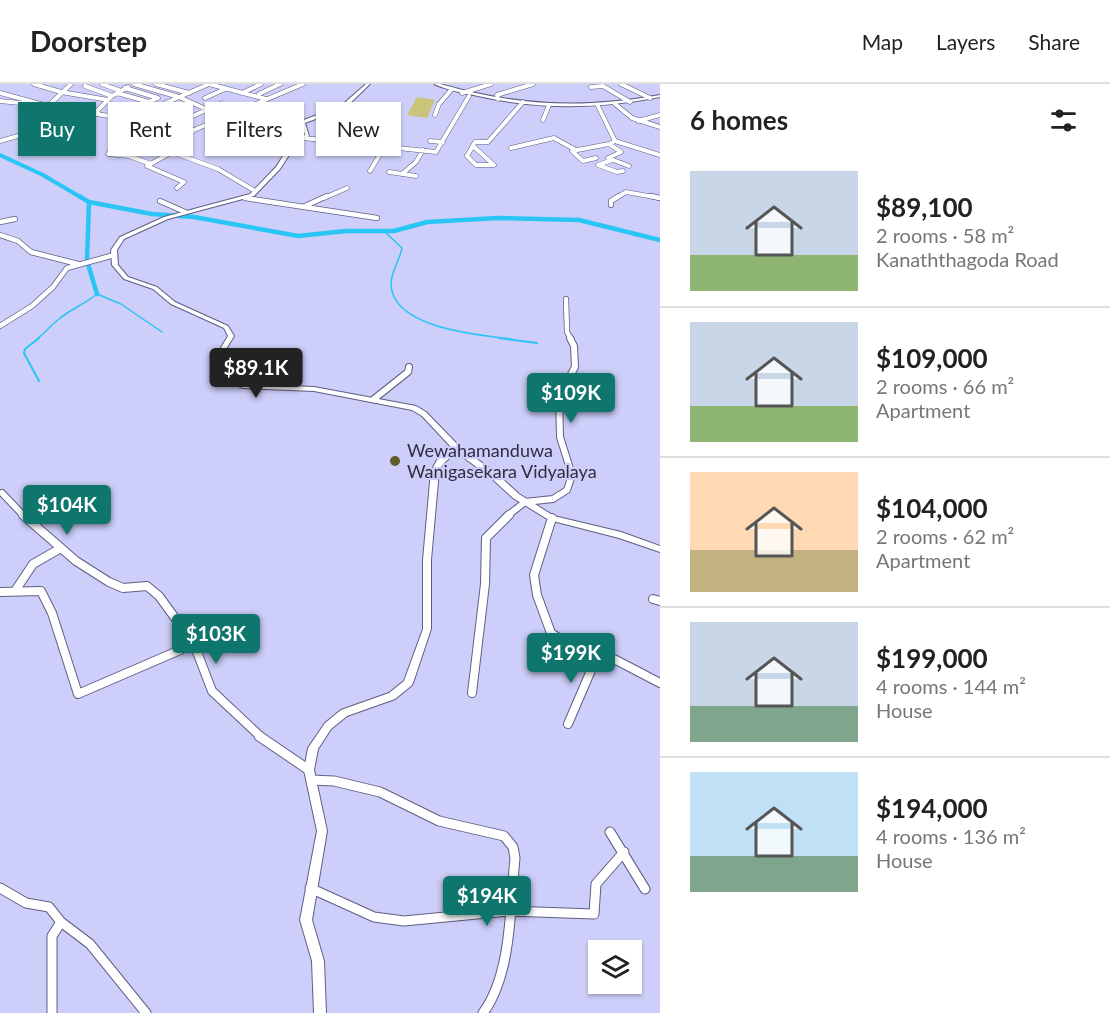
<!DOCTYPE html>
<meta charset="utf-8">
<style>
body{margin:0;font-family:Lato,sans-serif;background:#f2f2f2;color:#222;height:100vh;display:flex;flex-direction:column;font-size:22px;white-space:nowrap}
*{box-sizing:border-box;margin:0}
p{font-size:20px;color:#767676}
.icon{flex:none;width:33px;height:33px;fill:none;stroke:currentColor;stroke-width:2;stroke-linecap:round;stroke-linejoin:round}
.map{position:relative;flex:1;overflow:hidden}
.drawer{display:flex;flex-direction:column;background:#fff;width:450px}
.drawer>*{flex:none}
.banner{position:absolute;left:18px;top:18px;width:552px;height:54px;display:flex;gap:12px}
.tools{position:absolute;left:588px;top:856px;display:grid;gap:12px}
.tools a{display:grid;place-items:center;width:54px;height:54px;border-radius:0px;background:#fff;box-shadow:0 2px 4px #0004;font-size:30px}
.price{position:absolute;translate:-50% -51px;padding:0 14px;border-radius:6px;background:#0f766e;color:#fff;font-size:20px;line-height:39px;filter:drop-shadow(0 2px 3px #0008)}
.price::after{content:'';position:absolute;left:50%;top:36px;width:18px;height:14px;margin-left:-9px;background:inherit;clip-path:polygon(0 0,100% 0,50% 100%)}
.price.selected{background:#222;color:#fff}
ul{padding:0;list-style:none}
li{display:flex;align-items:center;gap:18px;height:150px;padding:0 30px}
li+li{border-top:2px solid #e0e0e0}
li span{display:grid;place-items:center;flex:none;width:168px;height:120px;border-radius:0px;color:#555}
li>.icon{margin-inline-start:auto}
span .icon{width:72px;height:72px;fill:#fffc;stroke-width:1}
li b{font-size:26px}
h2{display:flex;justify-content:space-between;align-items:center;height:72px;padding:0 30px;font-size:26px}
.chip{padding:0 21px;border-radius:0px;background:#fff;box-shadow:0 2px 4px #0004;font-size:21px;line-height:54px}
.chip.selected{background:#0f766e;color:#fff}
header{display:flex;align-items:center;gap:36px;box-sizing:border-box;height:84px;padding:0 30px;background:#fff;border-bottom:2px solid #e0e0e0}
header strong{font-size:28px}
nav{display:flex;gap:33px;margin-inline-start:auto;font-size:21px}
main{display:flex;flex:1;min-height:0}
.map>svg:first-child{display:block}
.green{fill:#cac47a}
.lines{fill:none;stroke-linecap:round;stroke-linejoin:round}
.stream-far1{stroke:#29c5f4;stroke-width:1.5}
.stream{stroke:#29c5f4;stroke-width:2}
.canal-far1{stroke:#29c5f4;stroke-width:4}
.canal{stroke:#29c5f4;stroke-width:4.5}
.minor-far4-casing{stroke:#5f5e84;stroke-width:5}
.minor-far3-casing{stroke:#5f5e84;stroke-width:6}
.minor-far2-casing{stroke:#5f5e84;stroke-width:8}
.minor-far1-casing{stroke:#5f5e84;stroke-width:10}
.minor-casing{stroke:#5f5e84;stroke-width:11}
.tertiary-casing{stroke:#5f5e84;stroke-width:2}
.minor-far4{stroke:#fff;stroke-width:4}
.minor-far3{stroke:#fff;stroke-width:4.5}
.minor-far2{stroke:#fff;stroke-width:6}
.minor-far1{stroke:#fff;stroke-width:8}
.minor{stroke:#fff;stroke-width:9}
.tertiary{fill:#fff;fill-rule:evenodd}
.poi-dot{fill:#605c28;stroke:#cdcef9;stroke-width:2}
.labels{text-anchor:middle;stroke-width:4.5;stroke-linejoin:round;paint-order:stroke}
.poi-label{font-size:18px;fill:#2e2e3f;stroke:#cdcef9;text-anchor:start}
</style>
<header>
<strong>Doorstep</strong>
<nav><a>Map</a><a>Layers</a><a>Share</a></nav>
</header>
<main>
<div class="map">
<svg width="660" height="929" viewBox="0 0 660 929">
<rect width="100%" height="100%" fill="#cdcef9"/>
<path class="green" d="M417 13 435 16 427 34 407 31Z"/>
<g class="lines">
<path class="stream-far1" d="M385 148 402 164C400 176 391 187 391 200 392 244 478 251 511 255
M37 255C45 249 51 241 59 235 69 226 85 220 97 210L121 220 162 248"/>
<path class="stream" d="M499 254 537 259
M39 297 24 269 25 265 39 254"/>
<path class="canal-far1" d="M0 71 43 91 82 114"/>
<path class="canal" d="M79 112 89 118 152 130 194 133 298 152 346 147H394L427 138 498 134 579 136 660 156
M87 175 89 118
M88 180 97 210"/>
<g class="minor-far4-casing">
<path id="minor-far4" d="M34 0 61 8 108 16
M71 0 48 22 194 46 303 0
M102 0 121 7
M134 0 179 13 224 33
M156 0 189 9
M209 0 266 15
M621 0 650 14
M85 2 112 12
M591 3 603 2 630 18
M0 9 48 22
M117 9 149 18
M242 9 261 0
M462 9 491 0
M259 10 280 0
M205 14 225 5
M498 15 497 11 533 0
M0 17 30 20
M347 20 389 30
M615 20 632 34 660 43
M598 22 615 57 609 60 621 68 608 74 629 82
M95 29 112 12 128 3
M332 29 373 39
M435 31 439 20 452 5
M115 32 158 14 125 4
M127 36 209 0
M543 36 549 21
M152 37 192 19
M638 37 660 31
M140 39 122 51 108 70 129 72 151 80
M168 43 222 19
M194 46 172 68 218 85 255 107
M303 54 436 68 469 12
M0 57 39 46 57 48 98 29
M430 57 443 58
M615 57 660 71
M474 63 494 81H476L467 72 475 58H488L523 18
M511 64 554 54 574 65
M172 68 147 82 184 98 177 104
M596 74 583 77 572 67 609 60
M612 76 598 81 617 88 623 87
M370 87 385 62
M389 88 416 92
M402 90 416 78 423 66
M324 114 347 104
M616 114 626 108 660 114"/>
</g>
<g class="minor-far3-casing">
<path id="minor-far3" d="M651 112 660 114
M245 114 377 134
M160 117 185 128
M611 121V117L619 112
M305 122 327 112
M0 138 15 135
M0 151 18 157 31 168 78 180
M566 215 567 248 571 255
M0 242 32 222 53 203 67 184 114 171"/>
</g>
<g class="minor-far2-casing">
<path id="minor-far2" d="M374 315 408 288 409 283
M2 409 24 432
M507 432 525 418 553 415 567 406 572 391 560 353 559 312 575 283 574 262 570 254"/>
</g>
<g class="minor-far1-casing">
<path id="minor-far1" d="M23 431 76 477 109 498 123 504 147 502 159 512 194 560 212 607 261 653
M552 434 534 491 537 511 551 549 566 559 614 575 660 599
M15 507 33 480 61 464
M0 508 41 507 52 529 78 610 194 560
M653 515 660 517
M472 609 485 500 486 454 509 431
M568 640 598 570"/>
</g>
<g class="minor-casing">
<path id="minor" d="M259 652 309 686
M311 696 334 697 380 708 439 737 504 752 513 763 515 774C510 822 512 890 483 929
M610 748 645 805
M0 804 26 819 49 823 61 838 90 860 146 929
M310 804 374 833 404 837 508 827 594 830 596 800 624 768
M52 929V852L61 838"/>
</g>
<g class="tertiary-casing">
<path id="tertiary" d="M366 0H370L345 24 305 39 309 52 296 60 280 85 254 112 168 135 124 155 117 166 118 181 128 193 157 203 175 218 228 242 234 252 217 280 222 291 244 300 314 303 416 322 426 328 459 362 496 389 519 410 554 432 621 448 660 462V468L619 454 549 436 513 414 490 393 456 368 443 380 439 387 431 476V545L413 599 411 602 395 615 347 632 331 645 318 665 314 686 327 747 312 836 324 877 326 929H314L312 877 300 836 317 747 304 686 308 664 325 639 341 626 389 609 404 597 423 545V476L431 387 437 376 452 364 422 332 412 326 314 307 243 304 217 293 211 280 228 252 224 244 171 220 153 205 124 195 112 181 111 166 120 153 164 133 250 110 276 83 292 58 305 51 301 37 341 22Z
M434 0H440C517 22 582 25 660 11V13C599 25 539 26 478 12 463 9 447 6 434 0Z"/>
</g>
<use href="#minor-far4" class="minor-far4"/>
<use href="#minor-far3" class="minor-far3"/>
<use href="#minor-far2" class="minor-far2"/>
<use href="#minor-far1" class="minor-far1"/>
<use href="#minor" class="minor"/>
<use href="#tertiary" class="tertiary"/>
</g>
<circle class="poi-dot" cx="395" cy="377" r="6"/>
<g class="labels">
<g class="poi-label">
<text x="407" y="373">Wewahamanduwa<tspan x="407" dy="21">Wanigasekara Vidyalaya</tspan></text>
</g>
</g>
</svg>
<div class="tools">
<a><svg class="icon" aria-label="layers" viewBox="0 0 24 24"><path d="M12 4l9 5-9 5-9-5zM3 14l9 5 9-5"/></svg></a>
</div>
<b class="price selected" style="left:256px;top:315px">$89.1K</b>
<b class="price" style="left:571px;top:340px">$109K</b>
<b class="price" style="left:67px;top:452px">$104K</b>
<b class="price" style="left:216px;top:581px">$103K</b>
<b class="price" style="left:571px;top:600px">$199K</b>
<b class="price" style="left:487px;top:843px">$194K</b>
<div class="banner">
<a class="chip selected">Buy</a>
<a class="chip">Rent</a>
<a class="chip">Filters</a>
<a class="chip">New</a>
</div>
</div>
<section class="drawer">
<h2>6 homes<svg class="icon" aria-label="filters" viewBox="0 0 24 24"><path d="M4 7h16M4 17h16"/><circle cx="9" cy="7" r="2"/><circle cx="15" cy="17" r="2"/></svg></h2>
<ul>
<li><span style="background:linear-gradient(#c9d6e8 70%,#8fb573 0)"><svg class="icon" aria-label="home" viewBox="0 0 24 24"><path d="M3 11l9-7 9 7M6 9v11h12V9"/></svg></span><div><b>$89,100</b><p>2 rooms · 58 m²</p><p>Kanaththagoda Road</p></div></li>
<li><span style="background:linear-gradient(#c9d6e8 70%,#8fb573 0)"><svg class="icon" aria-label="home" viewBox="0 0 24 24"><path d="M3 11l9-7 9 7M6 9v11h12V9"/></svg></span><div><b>$109,000</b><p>2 rooms · 66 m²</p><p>Apartment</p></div></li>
<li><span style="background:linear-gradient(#ffd9b3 65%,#c2b280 0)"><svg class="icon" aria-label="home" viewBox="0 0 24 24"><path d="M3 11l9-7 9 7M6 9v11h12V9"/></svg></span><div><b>$104,000</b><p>2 rooms · 62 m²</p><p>Apartment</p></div></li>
<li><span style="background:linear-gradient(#c9d6e8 70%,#7fa58c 0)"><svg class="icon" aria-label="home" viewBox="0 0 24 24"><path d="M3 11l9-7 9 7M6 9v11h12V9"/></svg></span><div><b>$199,000</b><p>4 rooms · 144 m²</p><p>House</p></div></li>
<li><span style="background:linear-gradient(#bfe0f5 70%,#7fa58c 0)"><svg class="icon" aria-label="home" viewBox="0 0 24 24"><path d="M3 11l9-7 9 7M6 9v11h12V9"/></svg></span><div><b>$194,000</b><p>4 rooms · 136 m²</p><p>House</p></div></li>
</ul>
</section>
</main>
